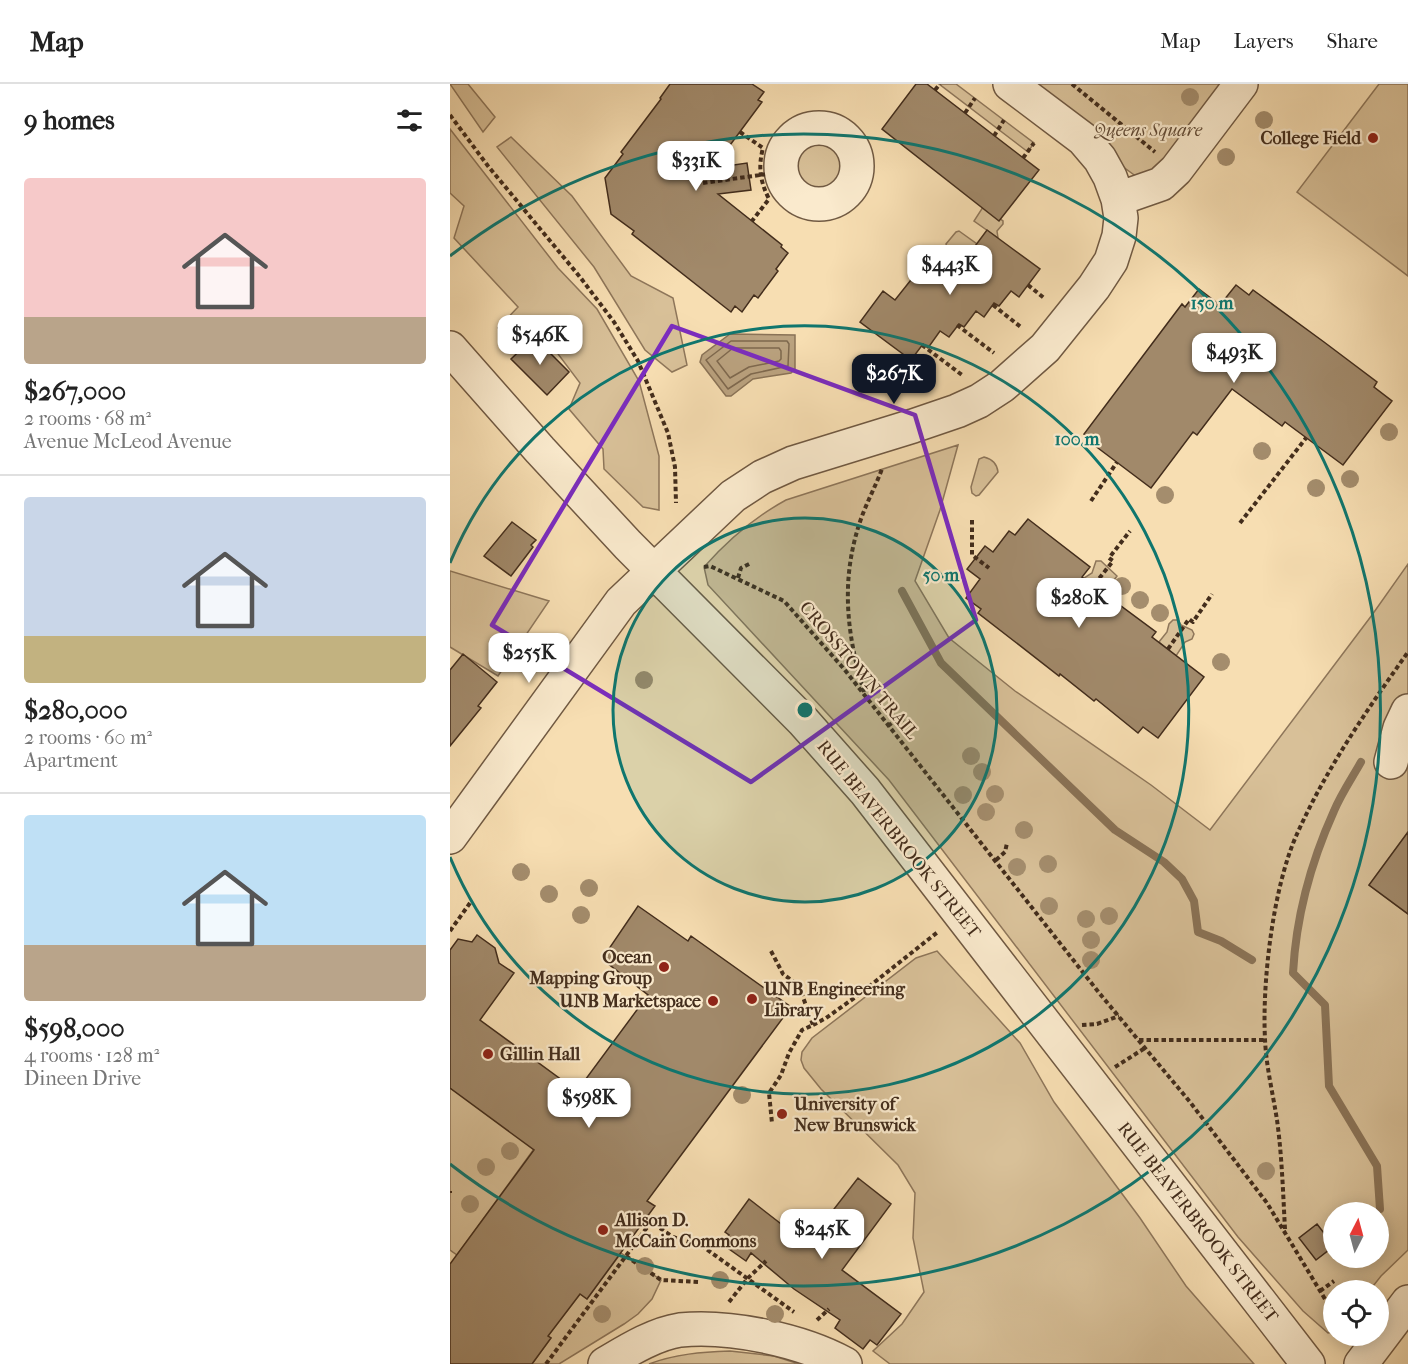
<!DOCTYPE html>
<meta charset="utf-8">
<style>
body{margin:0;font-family:"IM FELL French Canon",serif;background:#f6f6f6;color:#222;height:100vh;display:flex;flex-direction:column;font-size:22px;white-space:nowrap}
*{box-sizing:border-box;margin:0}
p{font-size:20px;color:#767676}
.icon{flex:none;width:33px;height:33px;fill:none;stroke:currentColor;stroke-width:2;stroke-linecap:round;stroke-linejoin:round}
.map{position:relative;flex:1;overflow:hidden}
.details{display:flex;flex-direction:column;background:#fff;width:450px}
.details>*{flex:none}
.needle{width:39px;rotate:6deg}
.buttons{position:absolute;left:873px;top:1118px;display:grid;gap:12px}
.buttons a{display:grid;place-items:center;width:66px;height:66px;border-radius:50%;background:#fff;box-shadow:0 3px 15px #0003;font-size:30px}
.price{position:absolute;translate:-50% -51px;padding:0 14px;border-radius:12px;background:#fff;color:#222;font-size:20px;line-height:39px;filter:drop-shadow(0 2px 3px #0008)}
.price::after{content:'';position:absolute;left:50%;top:36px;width:18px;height:14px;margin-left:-9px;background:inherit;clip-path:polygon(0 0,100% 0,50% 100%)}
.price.selected{background:#111827;color:#fff}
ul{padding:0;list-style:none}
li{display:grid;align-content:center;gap:12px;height:318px;padding:0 24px}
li+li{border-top:2px solid #e0e0e0}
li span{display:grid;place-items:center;height:186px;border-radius:6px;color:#555}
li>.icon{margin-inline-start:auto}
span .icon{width:108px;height:108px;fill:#fffc;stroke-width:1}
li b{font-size:26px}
h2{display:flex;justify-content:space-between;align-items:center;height:72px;padding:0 24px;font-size:26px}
header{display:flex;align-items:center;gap:36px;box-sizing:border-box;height:84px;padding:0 30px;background:#fff;border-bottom:2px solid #e0e0e0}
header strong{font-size:28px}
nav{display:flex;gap:33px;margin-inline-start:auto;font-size:21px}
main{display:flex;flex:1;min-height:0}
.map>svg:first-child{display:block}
.green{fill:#d8c098;stroke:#8e765a;stroke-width:1.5;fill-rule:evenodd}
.water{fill:#baa27f;stroke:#8a7357;stroke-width:1.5}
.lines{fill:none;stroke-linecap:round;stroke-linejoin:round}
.shore{stroke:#7e684e;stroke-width:1.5}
.stream{stroke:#8a7357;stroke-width:8}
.building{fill:#a1896a;stroke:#432d1c;stroke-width:1.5}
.minor-casing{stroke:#705942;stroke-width:36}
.path{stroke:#432d1c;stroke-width:4;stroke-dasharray:4.5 3;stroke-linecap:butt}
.minor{stroke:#faeacd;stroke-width:33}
.tree{fill:#a48d6d}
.marked{fill:none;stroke:#7b2cbf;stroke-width:4.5;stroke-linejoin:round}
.ring{fill:none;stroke:#0f766e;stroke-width:3}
.poi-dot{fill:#8f2418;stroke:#faeacd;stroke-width:2}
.labels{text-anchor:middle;stroke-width:4.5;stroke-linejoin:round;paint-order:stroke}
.park-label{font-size:18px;font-style:italic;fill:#614a35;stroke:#faeacd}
.poi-label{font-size:18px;font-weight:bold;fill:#432d1c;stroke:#faeacd;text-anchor:start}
.street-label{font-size:18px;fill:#432d1c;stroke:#faeacd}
.centre{fill:#0f766e;stroke:#faeacd;stroke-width:3}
.ring-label{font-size:18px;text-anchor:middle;font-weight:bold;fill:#0f766e;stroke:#faeacd;stroke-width:4.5;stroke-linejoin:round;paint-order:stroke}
</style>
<header>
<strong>Map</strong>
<nav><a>Map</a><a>Layers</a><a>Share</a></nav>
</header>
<main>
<section class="details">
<h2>9 homes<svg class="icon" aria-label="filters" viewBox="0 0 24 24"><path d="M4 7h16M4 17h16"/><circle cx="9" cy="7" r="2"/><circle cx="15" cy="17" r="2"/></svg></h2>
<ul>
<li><span style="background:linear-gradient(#f6c9c9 75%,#b9a48a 0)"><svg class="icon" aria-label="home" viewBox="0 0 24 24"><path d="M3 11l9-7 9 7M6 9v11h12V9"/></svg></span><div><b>$267,000</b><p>2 rooms · 68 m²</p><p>Avenue McLeod Avenue</p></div></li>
<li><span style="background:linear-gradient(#c9d6e8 75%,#c2b280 0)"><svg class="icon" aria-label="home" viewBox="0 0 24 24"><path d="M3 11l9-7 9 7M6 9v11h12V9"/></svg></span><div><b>$280,000</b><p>2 rooms · 60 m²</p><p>Apartment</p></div></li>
<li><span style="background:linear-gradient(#bfe0f5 70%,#b9a48a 0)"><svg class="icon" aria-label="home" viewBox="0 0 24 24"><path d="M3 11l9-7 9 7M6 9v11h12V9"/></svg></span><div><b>$598,000</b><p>4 rooms · 128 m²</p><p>Dineen Drive</p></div></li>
</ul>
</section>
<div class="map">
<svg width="958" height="1280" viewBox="0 0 958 1280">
<rect width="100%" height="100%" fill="#f7deb2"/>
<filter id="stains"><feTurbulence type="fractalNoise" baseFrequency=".00333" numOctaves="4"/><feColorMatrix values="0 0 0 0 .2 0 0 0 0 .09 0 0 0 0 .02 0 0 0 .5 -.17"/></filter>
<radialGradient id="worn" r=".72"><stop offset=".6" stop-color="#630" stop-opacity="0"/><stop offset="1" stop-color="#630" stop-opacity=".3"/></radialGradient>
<path class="green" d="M0 0H18L45 33 33 48Z
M489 0H506L584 59 578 68Z
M560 0H791L702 104Z
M929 0H958V192L847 108Z
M0 45 108 184 147 225 189 297 209 372V426L193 423 154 385 153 365 119 325 130 299 90 246 70 259 48 244 68 223 4 154 14 122 0 109Z
M61 53 122 112 181 192 223 214 237 281 222 288 195 266 144 183 47 63Z
M345 82a24 24 0 1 1 48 0a24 24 0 1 1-48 0Z
M533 123 553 137V140L547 147 548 154 524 137Z
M509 147 527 160 515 177 497 163 496 160 506 148Z
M471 165 492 180 480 196 460 181V178Z
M508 361 490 426 465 497 499 554 565 607 701 701 760 746 922 531 958 480V748L919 801 958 830V1166L931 1192 920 1206H884L883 1248 878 1249 853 1227 788 1153 439 696 258 501 254 483C278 456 303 434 336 416ZM884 1128H928V1173H884Z
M534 373C542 375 547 379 548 388L529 411 526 412 522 409 521 403 529 375Z
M646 477H651L667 492 664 496 659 497 650 514 630 499 634 494 642 489Z
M0 487 99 517 48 592 0 563Z
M723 536H728L731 541 742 546 744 550 742 555 735 558 726 572 709 558 717 548 719 540Z
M487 867 570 959 604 1018 690 1134 736 1202 804 1280H440L423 1267 452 1240 474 1208 463 1154 465 1109 448 1081 371 1005 354 984 351 976 352 968 362 954 466 874Z
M0 1004 89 1058 7 1171 0 1166Z
M171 1169 211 1196 202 1215 188 1230 174 1240 109 1280H82L101 1254 98 1252 130 1210 137 1215Z
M280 1267 324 1272 349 1280H199C225 1270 252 1268 280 1267Z"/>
<path class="water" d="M280 250 345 251V285L341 289 303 295 281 312H276L250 278 252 271Z"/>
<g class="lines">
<path class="shore" d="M281 257H337L339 260 338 282 301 290 278 305 256 276Z
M283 264H329L331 267V275L329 277 299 283 280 294 267 277Z"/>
<path class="stream" d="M452 507 491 579 665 746 714 778 732 795 744 817 748 848 771 857 802 876
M911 678C902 694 891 710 884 727 861 778 846 833 843 889L875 921 879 1002 927 1082 930 1125"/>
</g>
<path class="building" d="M220 0H302L314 8 308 16 312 18 263 84 297 79 301 106 268 110 332 161 331 163 338 169 326 185 328 187 308 214 304 211 292 228 285 222 281 228 182 150 184 147 161 130 155 94 173 70 171 68 211 15 210 14Z
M466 0H477L589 86 549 137 432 45Z
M537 146 590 185 569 213 561 207 549 222 544 219 534 233 526 227 514 243 509 240 499 253 490 247 478 264 473 260 461 276 410 238 433 207 445 216 468 187 480 196 502 167 514 177Z
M786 201 799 211 803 206 874 258 927 298 924 303 942 317 893 381 835 338 832 342 782 305 747 351 743 348 701 404 636 355 638 353 634 350 732 220 735 223 749 205 770 221Z
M84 253 119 288 97 311 61 275Z
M578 435 640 483 632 493 706 548 702 553 754 593 708 654 693 643 688 649 646 615 644 617 610 590 609 592 528 529 531 525 516 514 530 495 517 485 535 462 543 468 559 447 565 451Z
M62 438 86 456 81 461 83 463 61 492 34 472Z
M13 570 47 598 28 622 31 624 0 662V586Z
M958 748V830L919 801Z
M188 822 238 857 241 852 341 923 197 1117 205 1122 137 1215 130 1210 98 1252 101 1254 82 1280H0V1180L84 1066 0 1004V866L8 855 22 858 27 851 45 864 49 879 64 889 30 936 127 1007 198 911 152 875Z
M408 1094 441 1120 392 1186 451 1230 427 1261 420 1256 413 1265 385 1244 390 1236 344 1205 301 1169 296 1177 272 1160 279 1151 275 1148 299 1115 357 1160Z
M867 1140 884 1162 866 1176 849 1154Z"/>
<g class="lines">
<g class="minor-casing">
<path id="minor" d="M331 82a38 38 0 1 1 76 0a38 38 0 1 1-76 0Z
M668 115 711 100 726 86 791 0
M0 264 90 366 178 461 353 637 415 707 858 1280
M941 678 950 644 958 627
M0 753 171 518 283 412 312 393 343 379 463 342 507 327 529 317 552 302 595 264 644 203 661 177 669 152 671 134 668 115 660 93 650 75 633 55 560 0
M155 1280C177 1267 204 1250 230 1246 280 1241 351 1256 395 1280
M911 1280 958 1218"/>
</g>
<path class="path" d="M622 0 705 68
M485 6 490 0
M515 29 525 14
M0 31 38 82 130 193 164 238 188 277 218 349 225 383 226 419
M290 48 313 64C308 83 310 97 319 115L302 137
M544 52 554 36
M573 74 584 59
M253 99 332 88
M578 201 594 214
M543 221 572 244
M507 241 544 269
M472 261 512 291
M641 417 667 378
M522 436V471L539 484
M790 439 856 354
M254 483 260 482 334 517 394 585 650 910 740 1018 817 1119 884 1230
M288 494 291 484 301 479
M640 506 663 477 659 474 680 447
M718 565 739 535 743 538 762 510
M414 608C396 548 390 493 412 432 418 416 426 401 432 385
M438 642 448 634 459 637
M546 776 555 768 557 759
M0 847 20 819
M321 867 333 890 349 902 363 941 352 946 339 969 331 991 319 1009 322 1039
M363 941 376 934 407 912 489 847
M632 941 647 940 669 932
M689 956H814
M665 983 695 964
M0 1107V1109
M835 1145C833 1109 832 1072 827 1036 823 1010 816 982 815 955 812 898 823 803 847 750 876 685 917 626 958 568
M176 1172 211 1196 250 1198
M870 1207 884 1197
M279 1218 298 1194 316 1177
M367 1236 379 1225
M96 1280 201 1138 223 1153 252 1162 344 1228"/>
<use href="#minor" class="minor"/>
</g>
<g class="tree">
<circle cx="740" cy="13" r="9"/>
<circle cx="814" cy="36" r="9"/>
<circle cx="776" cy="73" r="9"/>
<circle cx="939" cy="348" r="9"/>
<circle cx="812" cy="367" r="9"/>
<circle cx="900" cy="395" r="9"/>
<circle cx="866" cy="404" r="9"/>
<circle cx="715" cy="411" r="9"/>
<circle cx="672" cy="502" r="9"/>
<circle cx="690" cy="516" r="9"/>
<circle cx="710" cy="529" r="9"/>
<circle cx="771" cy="578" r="9"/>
<circle cx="194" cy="596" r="9"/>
<circle cx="521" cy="672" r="9"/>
<circle cx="532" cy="688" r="9"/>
<circle cx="545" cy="710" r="9"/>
<circle cx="513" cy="711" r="9"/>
<circle cx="536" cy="728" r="9"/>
<circle cx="574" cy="746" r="9"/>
<circle cx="598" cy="780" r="9"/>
<circle cx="567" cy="783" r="9"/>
<circle cx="71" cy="788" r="9"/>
<circle cx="139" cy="804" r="9"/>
<circle cx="99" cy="810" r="9"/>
<circle cx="599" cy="822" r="9"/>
<circle cx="131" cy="831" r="9"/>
<circle cx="659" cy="832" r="9"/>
<circle cx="636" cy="835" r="9"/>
<circle cx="641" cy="856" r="9"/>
<circle cx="641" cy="876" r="9"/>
<circle cx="292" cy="1011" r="9"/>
<circle cx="60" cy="1067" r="9"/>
<circle cx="36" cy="1083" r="9"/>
<circle cx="816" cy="1087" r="9"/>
<circle cx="20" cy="1120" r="9"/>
<circle cx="195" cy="1182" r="9"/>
<circle cx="270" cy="1196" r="9"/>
<circle cx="152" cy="1230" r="9"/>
<circle cx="325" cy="1230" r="9"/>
</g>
<path class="marked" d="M222 242 465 331 526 536 301 698 42 541Z"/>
<circle cx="355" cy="626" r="192" fill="#0f766e" fill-opacity=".12"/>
<g class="ring">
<circle cx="355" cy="626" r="192"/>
<path d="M0 479A384 384 0 1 1 0 773"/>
<path d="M0 172A576 576 0 1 1 0 1080"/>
</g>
<g class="poi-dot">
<circle cx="923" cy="54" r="6"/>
<circle cx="214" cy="883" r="6"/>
<circle cx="302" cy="915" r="6"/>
<circle cx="263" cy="917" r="6"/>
<circle cx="38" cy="970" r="6"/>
<circle cx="332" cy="1030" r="6"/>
<circle cx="153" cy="1146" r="6"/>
</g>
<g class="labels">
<g class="park-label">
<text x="698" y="52">Queens Square</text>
</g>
<g class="poi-label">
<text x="911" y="60" text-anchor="end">College Field</text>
<text x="202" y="879" text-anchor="end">Ocean<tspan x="202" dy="21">Mapping Group</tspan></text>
<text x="314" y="911">UNB Engineering<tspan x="314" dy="21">Library</tspan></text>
<text x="251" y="923" text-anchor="end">UNB Marketspace</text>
<text x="50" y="976">Gillin Hall</text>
<text x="344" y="1026">University of<tspan x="344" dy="21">New Brunswick</tspan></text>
<text x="165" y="1142">Allison D.<tspan x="165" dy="21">McCain Commons</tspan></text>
</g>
<g class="street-label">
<text transform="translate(409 586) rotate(50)" y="6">CROSSTOWN TRAIL</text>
<text transform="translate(449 755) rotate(51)" y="6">RUE BEAVERBROOK STREET</text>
<text transform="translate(748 1138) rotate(52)" y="6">RUE BEAVERBROOK STREET</text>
</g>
</g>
<circle cx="355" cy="626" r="9" class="centre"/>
<g class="ring-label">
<text x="762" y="225">150 m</text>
<text x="627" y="361">100 m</text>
<text x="491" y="497">50 m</text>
</g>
<rect width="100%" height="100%" filter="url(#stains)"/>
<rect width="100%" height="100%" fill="url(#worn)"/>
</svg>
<div class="buttons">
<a><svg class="needle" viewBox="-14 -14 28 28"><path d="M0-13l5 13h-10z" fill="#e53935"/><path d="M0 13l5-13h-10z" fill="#767676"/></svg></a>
<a><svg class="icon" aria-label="locate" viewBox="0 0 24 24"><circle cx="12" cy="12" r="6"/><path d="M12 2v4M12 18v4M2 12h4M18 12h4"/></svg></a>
</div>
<b class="price" style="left:246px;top:108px">$331K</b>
<b class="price" style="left:500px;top:212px">$443K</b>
<b class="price" style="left:90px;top:282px">$546K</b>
<b class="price" style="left:784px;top:300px">$493K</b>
<b class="price selected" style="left:444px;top:321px">$267K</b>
<b class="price" style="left:629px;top:545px">$280K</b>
<b class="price" style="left:79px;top:600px">$255K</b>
<b class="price" style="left:139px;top:1045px">$598K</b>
<b class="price" style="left:372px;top:1176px">$245K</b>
</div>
</main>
